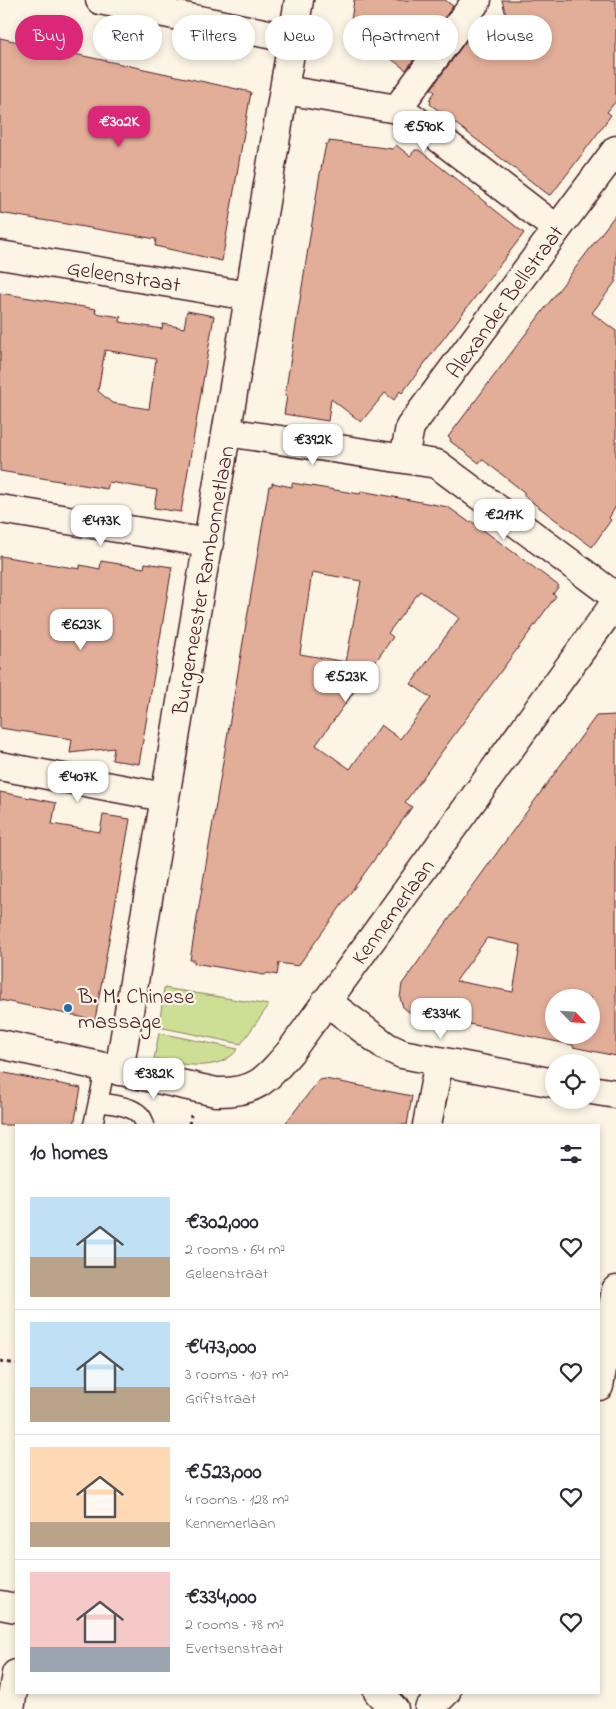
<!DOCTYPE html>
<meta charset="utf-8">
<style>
body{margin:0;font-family:"Indie Flower",sans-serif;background:#f7f7f7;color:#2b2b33;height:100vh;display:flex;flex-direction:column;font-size:19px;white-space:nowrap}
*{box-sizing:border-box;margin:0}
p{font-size:16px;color:#7c7c81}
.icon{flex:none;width:28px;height:28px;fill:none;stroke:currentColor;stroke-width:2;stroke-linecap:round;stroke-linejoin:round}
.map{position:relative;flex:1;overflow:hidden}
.sheet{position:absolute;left:15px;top:1124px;width:585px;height:570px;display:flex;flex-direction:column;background:#fff;border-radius:0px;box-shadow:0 2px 8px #0003}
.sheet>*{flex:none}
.top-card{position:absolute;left:15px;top:15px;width:586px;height:45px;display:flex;gap:10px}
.needle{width:32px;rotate:115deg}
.fabs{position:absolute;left:545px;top:989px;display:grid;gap:10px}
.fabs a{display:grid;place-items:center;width:55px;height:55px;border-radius:50%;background:#fff;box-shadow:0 2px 8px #0003;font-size:25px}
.price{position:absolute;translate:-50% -42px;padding:0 11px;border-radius:10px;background:#fff;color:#222;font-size:16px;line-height:32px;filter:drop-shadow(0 1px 2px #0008)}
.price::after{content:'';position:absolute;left:50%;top:30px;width:15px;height:11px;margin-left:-8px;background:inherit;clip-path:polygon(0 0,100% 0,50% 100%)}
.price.current{background:#db2777;color:#fff}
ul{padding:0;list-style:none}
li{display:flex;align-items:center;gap:15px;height:125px;padding:0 15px}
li+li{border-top:1px solid #e1e1e2}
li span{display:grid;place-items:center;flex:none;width:140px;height:100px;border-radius:0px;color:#555}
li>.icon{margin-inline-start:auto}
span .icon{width:60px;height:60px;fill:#fffc;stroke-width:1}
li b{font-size:21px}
h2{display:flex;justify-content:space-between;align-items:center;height:60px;padding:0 15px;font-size:21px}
.pill{padding:0 18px;border-radius:22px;background:#fff;box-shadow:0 2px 8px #0003;font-size:18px;line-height:45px}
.pill.current{background:#db2777;color:#fff}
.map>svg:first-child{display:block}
.green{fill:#ccdf94;stroke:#8b7f60}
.building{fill:#e3ae98;stroke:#4a1f2b;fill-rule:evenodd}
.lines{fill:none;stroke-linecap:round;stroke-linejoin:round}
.service-casing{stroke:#4a1f2b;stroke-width:21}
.minor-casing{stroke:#4a1f2b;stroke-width:31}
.path{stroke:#4a1f2b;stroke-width:3;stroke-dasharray:4 4;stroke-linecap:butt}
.service{stroke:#fcf5e5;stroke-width:18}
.minor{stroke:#fcf5e5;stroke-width:28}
.poi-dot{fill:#1f6fb2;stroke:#fcf5e5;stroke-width:2}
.labels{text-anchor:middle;stroke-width:4.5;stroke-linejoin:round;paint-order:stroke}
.street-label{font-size:22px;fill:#4a1f2b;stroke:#fcf5e5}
.poi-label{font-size:22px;fill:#4a1f2b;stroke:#fcf5e5;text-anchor:start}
</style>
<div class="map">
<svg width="616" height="1709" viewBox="0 0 616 1709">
<rect width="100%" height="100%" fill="#fcf5e5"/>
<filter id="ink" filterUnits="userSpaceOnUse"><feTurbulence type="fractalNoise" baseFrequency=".02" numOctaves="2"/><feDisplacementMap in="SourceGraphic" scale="10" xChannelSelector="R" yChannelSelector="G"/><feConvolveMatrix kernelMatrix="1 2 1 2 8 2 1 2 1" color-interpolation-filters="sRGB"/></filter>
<g filter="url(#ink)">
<path class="green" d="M164 988 269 1005 241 1044 159 1027Z
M159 1033 238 1049C219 1074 180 1064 154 1059Z"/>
<path class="building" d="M354 0H445L453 6 406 70 350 28Z
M502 0H616V101L607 112 611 115 598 133 552 194 549 195 430 104 431 101 429 100 435 92 431 89 477 26 517 58Z
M0 38 251 92 222 261 155 246 156 239 0 213Z
M329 141 393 149 396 145 410 156 415 150H419L524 233 402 393 400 391 394 400 385 393 361 422 331 399 328 421 284 414 287 396 285 395 319 179 326 144H329Z
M616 214V281L592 313 616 331V506L609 518 611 520 592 547 524 496V492L482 459 479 463 450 441 451 439 448 437Z
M0 293 96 309 95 313 121 317 120 322 162 329 163 324 184 328 187 311 214 316 181 512 154 508 157 490 109 482 107 489 0 471ZM105 350 156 359 149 409 112 403 98 391Z
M272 483 292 487V483L360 494 361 491 448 507 469 522 471 521 559 586 553 594 556 596 405 802 412 807 298 966 279 963 277 975 268 973 264 975 194 963V960H190L269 486H272ZM312 572 361 581 346 662 300 654ZM420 591 459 618 411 684 431 698 400 739 381 725 350 769 316 745 393 637 388 633Z
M0 556 80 569V565L100 569 101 561 144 568 145 563 172 567 139 764 112 760 114 748 70 753 72 739 0 728Z
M616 715V1056L573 1047V1045L409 1012 403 1007 400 998 402 984 596 716ZM487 938 521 945 513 992 456 981ZM554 998H591V1035H554Z
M0 792 56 803 52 824 100 832 103 815 130 819 95 1020 0 1000Z
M0 1072 81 1088 74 1125H0Z
M325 1079 412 1096 407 1125H284L319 1080Z"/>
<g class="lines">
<g class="service-casing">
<path id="service" d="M98 1102C114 1105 141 1105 145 1125
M93 1125 102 1084V1067"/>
</g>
<g class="minor-casing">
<path id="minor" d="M100 0 293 39
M285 90 397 109 413 118 557 229
M397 109 477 0
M0 255 249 296
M227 432 437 464 616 597
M404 458 410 427 616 150
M0 509 209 543
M0 766 164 797
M326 1001 387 1047 402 1054 554 1083
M0 1044 216 1092C256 1093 266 1080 290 1052L616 602
M119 1071 299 0
M591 1090 616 1094
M427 1125 439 1061
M599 1386 616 1290
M0 1605 16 1608
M378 1692 394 1709
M10 1709 16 1674
M429 1709 446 1692"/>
</g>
<path class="path" d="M189 1125 191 1115
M0 1361 16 1364"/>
<use href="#service" class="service"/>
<use href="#minor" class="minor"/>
</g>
</g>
<circle class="poi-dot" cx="68" cy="1008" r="5"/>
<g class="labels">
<g class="street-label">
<text transform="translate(124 275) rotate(9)" y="8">Geleenstraat</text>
<text transform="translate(504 301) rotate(-54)" y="8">Alexander Bellstraat</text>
<text transform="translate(202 580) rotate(-80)" y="8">Burgemeester Rambonnetlaan</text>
<text transform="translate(392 911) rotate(-54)" y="8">Kennemerlaan</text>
</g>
<g class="poi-label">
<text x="78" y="1003">B. M. Chinese<tspan x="78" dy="25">massage</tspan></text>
</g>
</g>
</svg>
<div class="fabs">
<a><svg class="needle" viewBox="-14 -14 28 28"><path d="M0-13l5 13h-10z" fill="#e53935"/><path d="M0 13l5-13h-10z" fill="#7c7c81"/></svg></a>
<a><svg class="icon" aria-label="locate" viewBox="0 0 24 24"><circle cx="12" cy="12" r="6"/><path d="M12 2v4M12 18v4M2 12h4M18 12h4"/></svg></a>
</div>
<b class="price current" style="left:119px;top:148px">€302K</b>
<b class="price" style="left:424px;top:153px">€590K</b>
<b class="price" style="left:313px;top:466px">€392K</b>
<b class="price" style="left:504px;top:541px">€217K</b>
<b class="price" style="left:101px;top:547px">€473K</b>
<b class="price" style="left:81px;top:651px">€623K</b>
<b class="price" style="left:346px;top:703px">€523K</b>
<b class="price" style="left:78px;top:803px">€407K</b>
<b class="price" style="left:441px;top:1040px">€334K</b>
<b class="price" style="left:154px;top:1100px">€382K</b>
<div class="top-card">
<a class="pill current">Buy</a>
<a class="pill">Rent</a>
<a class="pill">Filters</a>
<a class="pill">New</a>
<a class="pill">Apartment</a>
<a class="pill">House</a>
</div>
<section class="sheet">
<h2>10 homes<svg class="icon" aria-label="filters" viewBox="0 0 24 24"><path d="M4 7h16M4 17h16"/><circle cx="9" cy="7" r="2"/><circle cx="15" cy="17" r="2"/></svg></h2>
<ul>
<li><span style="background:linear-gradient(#bfe0f5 60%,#b9a48a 0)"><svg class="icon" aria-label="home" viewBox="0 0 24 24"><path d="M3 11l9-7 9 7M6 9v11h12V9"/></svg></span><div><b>€302,000</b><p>2 rooms · 64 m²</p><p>Geleenstraat</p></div><svg class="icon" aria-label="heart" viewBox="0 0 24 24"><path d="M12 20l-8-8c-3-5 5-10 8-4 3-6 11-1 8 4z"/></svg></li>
<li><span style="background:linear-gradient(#bfe0f5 65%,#b9a48a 0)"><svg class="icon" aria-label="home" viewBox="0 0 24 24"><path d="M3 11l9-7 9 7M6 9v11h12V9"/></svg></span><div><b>€473,000</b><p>3 rooms · 107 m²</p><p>Griftstraat</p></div><svg class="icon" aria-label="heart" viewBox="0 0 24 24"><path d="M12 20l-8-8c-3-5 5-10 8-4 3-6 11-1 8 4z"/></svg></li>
<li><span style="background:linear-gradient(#ffd9b3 75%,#b9a48a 0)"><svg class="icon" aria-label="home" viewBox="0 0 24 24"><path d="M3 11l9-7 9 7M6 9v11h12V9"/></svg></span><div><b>€523,000</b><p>4 rooms · 128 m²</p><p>Kennemerlaan</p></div><svg class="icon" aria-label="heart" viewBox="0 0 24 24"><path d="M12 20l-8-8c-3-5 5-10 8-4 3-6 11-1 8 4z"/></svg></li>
<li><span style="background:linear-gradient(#f6c9c9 75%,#9aa5b1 0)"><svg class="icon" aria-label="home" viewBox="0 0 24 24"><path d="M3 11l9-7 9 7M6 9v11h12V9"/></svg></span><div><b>€334,000</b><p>2 rooms · 78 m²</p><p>Evertsenstraat</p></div><svg class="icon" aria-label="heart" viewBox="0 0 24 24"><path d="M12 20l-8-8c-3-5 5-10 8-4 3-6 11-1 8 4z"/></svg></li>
</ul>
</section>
</div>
